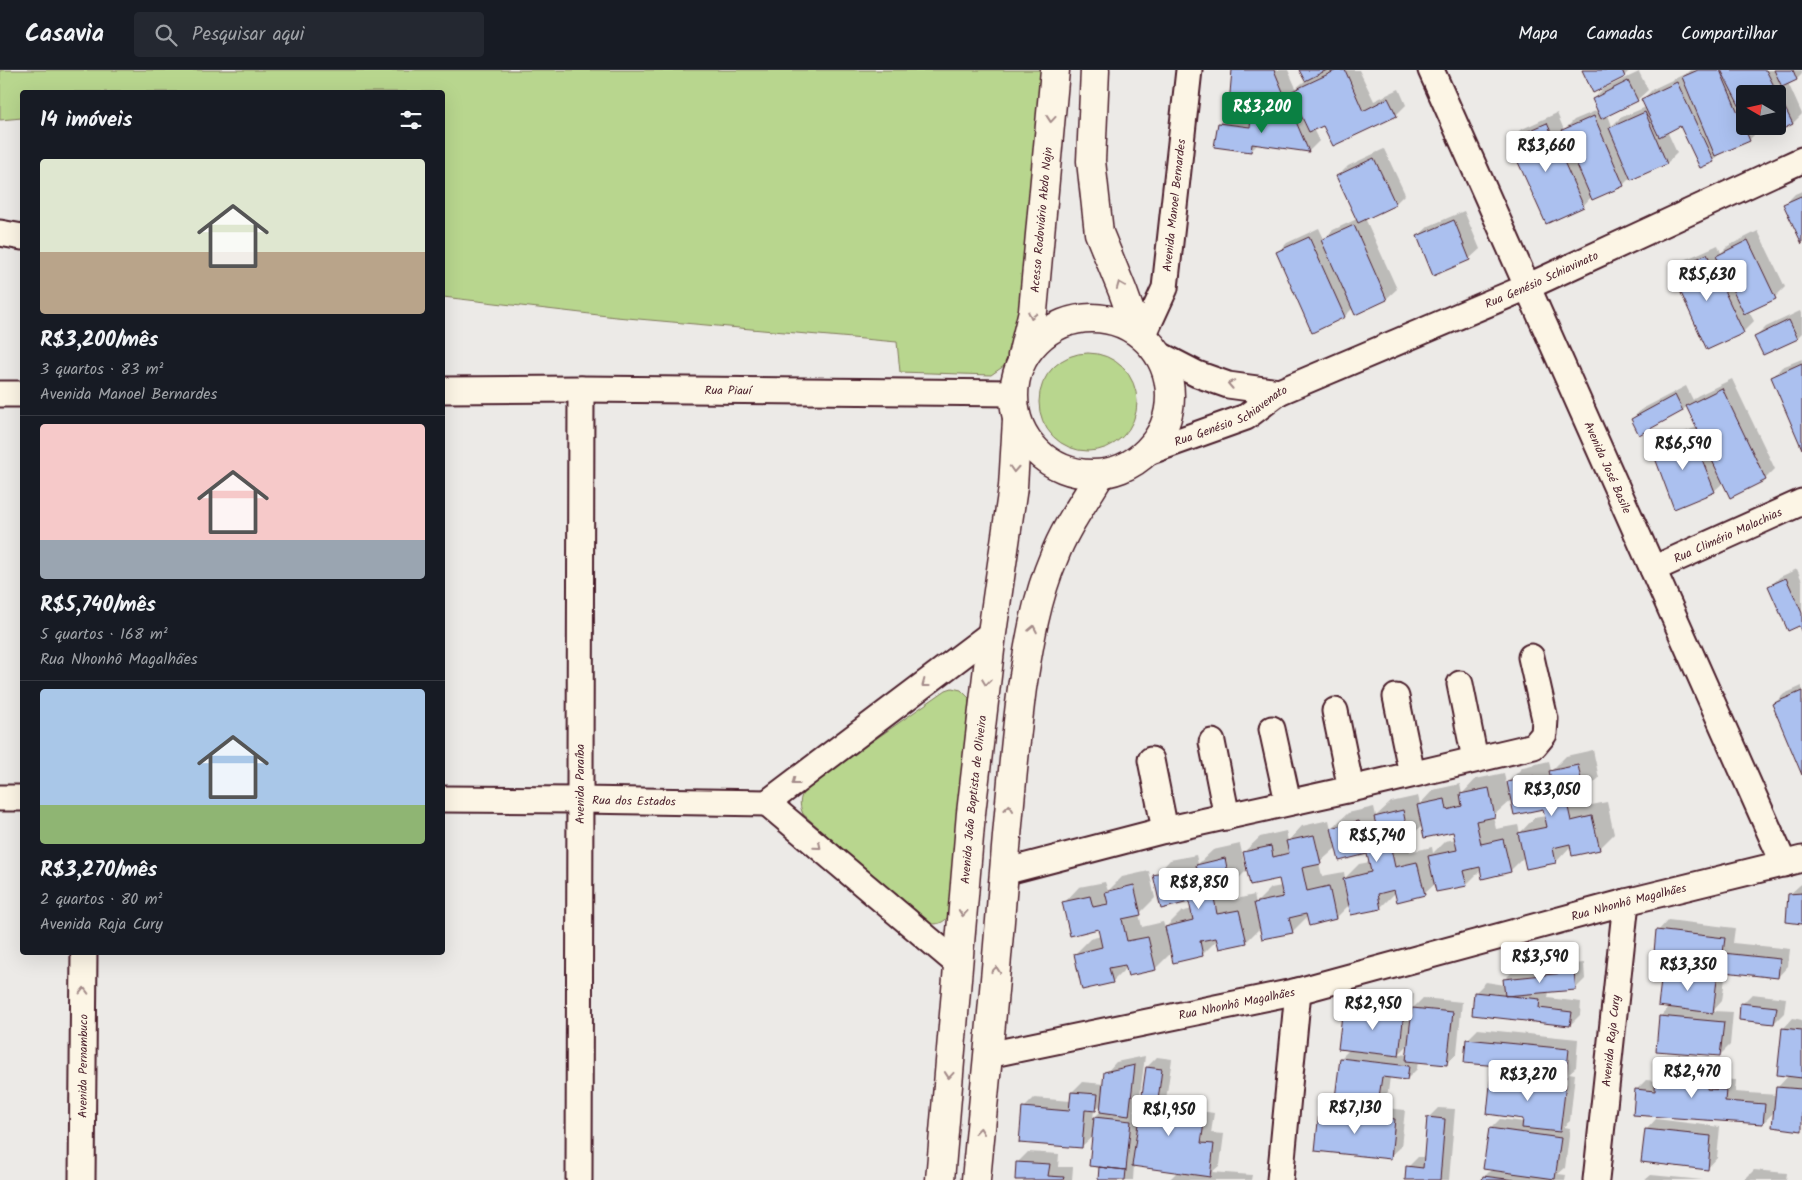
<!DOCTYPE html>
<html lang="pt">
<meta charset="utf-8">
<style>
body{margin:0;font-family:Kalam,sans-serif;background:#242831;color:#f1f3f6;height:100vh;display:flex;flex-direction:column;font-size:19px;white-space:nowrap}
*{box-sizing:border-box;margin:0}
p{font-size:16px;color:#9ea1a6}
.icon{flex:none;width:28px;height:28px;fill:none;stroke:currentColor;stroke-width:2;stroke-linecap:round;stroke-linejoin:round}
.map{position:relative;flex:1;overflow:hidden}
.drawer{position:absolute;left:20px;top:20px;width:425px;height:865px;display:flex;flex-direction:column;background:#171b24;border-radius:5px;box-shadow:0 5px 20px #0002}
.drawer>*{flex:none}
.needle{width:32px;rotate:279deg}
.buttons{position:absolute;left:1736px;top:15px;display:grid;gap:10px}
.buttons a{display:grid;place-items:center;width:50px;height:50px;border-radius:5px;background:#171b24;box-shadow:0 5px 20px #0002;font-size:25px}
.price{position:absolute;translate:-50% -42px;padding:0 11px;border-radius:5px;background:#fff;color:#222;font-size:16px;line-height:32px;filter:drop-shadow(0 1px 2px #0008)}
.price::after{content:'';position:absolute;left:50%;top:30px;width:15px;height:11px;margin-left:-8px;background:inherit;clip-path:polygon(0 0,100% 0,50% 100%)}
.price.selected{background:#0b8043;color:#fff}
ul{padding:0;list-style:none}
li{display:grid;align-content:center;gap:10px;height:265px;padding:0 20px}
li+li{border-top:1px solid #363941}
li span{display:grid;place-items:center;height:155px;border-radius:5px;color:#555}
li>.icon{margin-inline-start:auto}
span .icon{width:90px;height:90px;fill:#fffc;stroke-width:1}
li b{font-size:21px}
h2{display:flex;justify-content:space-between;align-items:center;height:60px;padding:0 20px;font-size:21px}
header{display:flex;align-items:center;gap:30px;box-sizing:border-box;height:70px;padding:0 25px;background:#171b24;border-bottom:1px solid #363941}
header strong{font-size:24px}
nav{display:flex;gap:28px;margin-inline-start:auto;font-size:18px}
.search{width:350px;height:45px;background:#242831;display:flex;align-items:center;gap:12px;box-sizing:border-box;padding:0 18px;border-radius:5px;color:#9ea1a6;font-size:19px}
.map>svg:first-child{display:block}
.green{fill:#b8d68e;stroke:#817a5c}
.shadow{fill:#0003;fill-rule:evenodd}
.building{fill:#abc0ef;stroke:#4a1f2b}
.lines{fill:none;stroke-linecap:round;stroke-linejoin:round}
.street-casing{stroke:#4a1f2b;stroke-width:29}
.secondary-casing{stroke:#4a1f2b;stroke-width:31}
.street{stroke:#fcf5e5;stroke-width:25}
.secondary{stroke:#fcf5e5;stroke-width:28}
.oneway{stroke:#a38a88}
.labels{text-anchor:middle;stroke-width:4.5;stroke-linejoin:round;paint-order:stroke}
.street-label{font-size:12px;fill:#4a1f2b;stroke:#fcf5e5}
</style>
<header>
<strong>Casavia</strong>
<div class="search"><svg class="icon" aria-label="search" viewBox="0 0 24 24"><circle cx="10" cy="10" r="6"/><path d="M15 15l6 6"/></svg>Pesquisar aqui</div>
<nav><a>Mapa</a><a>Camadas</a><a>Compartilhar</a></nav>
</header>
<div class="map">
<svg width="1802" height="1110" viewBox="0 0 1802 1110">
<rect width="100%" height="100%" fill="#eceae7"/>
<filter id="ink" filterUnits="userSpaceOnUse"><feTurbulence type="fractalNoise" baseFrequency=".02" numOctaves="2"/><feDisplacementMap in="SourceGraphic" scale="10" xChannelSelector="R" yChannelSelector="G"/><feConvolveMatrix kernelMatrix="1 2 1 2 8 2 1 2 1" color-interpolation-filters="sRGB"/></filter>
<g filter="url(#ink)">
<path class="green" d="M0 0H1042L1021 254 1014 289 991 305 900 302 897 272 616 247 443 227 442 22H22V48L0 50Z
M1039 332a49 49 0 1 1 98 0a49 49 0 1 1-98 0Z
M952 618 961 620 969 628 948 847C942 854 936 855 927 853L803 744C798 733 800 725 808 716L946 620Z"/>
<path class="shadow" d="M1234 0H1288L1296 18 1306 10 1301 0H1359L1374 31 1399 19 1406 35 1396 45 1324 54 1313 59 1319 71 1309 81 1258 74 1251 81 1219 53 1229 43 1253 47V41L1258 37Z
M1584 0H1630L1624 6Z
M1690 0H1802V4L1797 9 1788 13 1802 44 1793 53 1775 62 1778 56V24H1745V56H1758L1759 60 1749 70 1723 81 1713 91 1681 55 1667 61 1677 83 1667 93 1632 108 1631 107 1623 115 1592 126 1583 136 1510 70 1520 60 1557 43 1564 60 1574 50 1598 40 1593 29 1603 19 1639 2 1648 20 1637 30 1608 45 1612 56 1620 48 1646 37 1643 29 1653 19 1687 3Z
M1384 79 1405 124 1395 134 1365 148 1397 219 1386 229 1353 238 1345 246 1313 261 1277 183 1287 173 1319 158 1324 169 1333 160 1357 149 1338 106 1348 96Z
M1802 121V171L1785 134 1795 124Z
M1464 141 1480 179 1469 189 1418 166 1429 156Z
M1758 161 1785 217 1775 227 1748 240 1754 251 1743 262 1708 279 1672 202 1682 191 1718 175 1721 183 1728 176Z
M1800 241 1802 246V263L1797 268 1756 267 1766 257Z
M1802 289V376L1772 308 1782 297Z
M1732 309 1775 399 1765 409 1724 412 1714 421 1653 381 1663 370 1697 357 1687 336 1683 340 1639 363 1632 349 1642 339 1686 316 1693 330 1697 326Z
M1797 499 1802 511V560L1799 554 1769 517 1780 507Z
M1802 616V702L1773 635 1784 624Z
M1593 680 1599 708 1583 723 1586 736 1607 732 1614 764 1599 779 1571 776 1556 792 1527 798 1524 787 1510 801 1482 799 1466 815 1436 813 1424 824 1396 822 1381 837 1350 834 1336 848 1308 846 1292 862 1261 857 1246 872 1218 869 1202 885 1172 882 1155 899 1127 897 1112 912 1075 884 1090 869 1101 866 1099 858 1064 833 1079 817 1105 812 1108 821 1122 807 1149 801 1155 828 1139 844 1142 857 1163 852 1165 858 1181 842 1192 839 1190 831 1155 806 1170 790 1196 785 1198 794 1213 780 1240 774 1246 801 1230 817 1232 830 1254 825 1256 833 1271 818 1282 816 1280 807 1244 782 1260 767 1286 761 1288 771 1302 756 1329 750 1331 759 1348 743 1374 737 1376 746 1391 732 1418 726 1420 734 1433 720 1460 714 1462 724 1476 709 1504 703 1506 714 1523 697 1549 691 1551 701 1566 686ZM1512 729 1544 737 1546 746 1534 748 1520 763 1518 755 1496 759 1493 746ZM1423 755 1454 760 1456 769 1445 771 1433 783 1432 777 1410 782 1407 769ZM1337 777 1368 783 1370 792 1359 794 1345 808 1344 802 1322 806 1319 793Z
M1802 814V852L1789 825 1800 815Z
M1668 850 1735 858 1733 873 1790 879 1788 896 1778 907 1726 901 1722 931 1713 941 1733 942 1730 975 1720 985 1660 947 1670 936 1663 903 1671 895 1658 861Z
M1584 893 1585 909 1575 919 1549 921 1548 928 1581 932 1580 945 1570 955 1476 922 1486 912 1505 915V909L1515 899Z
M1414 923 1412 939 1423 928 1462 932 1457 983 1447 993 1418 990 1417 999 1407 1009 1390 1007 1388 1022 1378 1033 1341 988 1350 979 1344 945 1354 935ZM1409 974 1408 985 1399 984Z
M1752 924 1786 928 1784 943 1774 953 1742 934Z
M1793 948 1802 950V1059L1775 1041 1763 1053 1636 1020 1646 1010 1656 1011 1657 996 1668 986 1717 989 1716 1009 1736 1010 1735 1022 1777 1025 1778 1017 1789 1005 1783 959Z
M1478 959 1578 969 1576 997 1569 1003 1575 1004 1570 1051 1563 1057 1570 1058 1565 1098 1558 1104 1566 1105 1565 1110H1483L1484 1107 1492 1099 1490 1059 1500 1049 1524 1052 1525 1048 1492 1006 1503 995 1468 969Z
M1145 986 1139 1034 1133 1041H1141L1147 997 1157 987 1172 989 1165 1036 1214 1043 1211 1063 1224 1064 1220 1095 1212 1102 1252 1105 1251 1110H1169L1178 1101 1134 1095 1133 1110H1099L1101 1096 1093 1066 1081 1077 1024 1038 1034 1028 1071 1031 1072 1022 1082 1012 1104 1014 1106 1003 1116 992ZM1102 1033 1101 1041 1093 1049 1094 1040H1096Z
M1330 1032 1405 1040 1401 1077 1390 1087 1320 1043Z
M1438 1038 1455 1039 1449 1110H1407L1408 1097 1418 1087H1425L1428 1048Z
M1656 1049 1720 1057 1717 1088 1707 1099 1646 1060Z
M1028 1082 1059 1084 1058 1097H1073L1072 1110H1016L1018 1092Z
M1754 1100 1787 1103 1786 1110H1744Z
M1651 1105 1703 1110H1645Z"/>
<path class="building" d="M1232 0H1274L1291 41 1229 35Z
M1299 0H1327L1305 11Z
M1337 0H1345L1363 41 1388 28 1397 46 1333 76 1323 56 1309 62 1290 22Z
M1582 0H1622L1625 7 1593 23Z
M1698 0H1720L1750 71 1715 86 1682 7Z
M1721 0H1766L1793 54 1775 63 1771 56H1778V24H1745V47Z
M1774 0H1793L1797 10 1782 17Z
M1628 11 1638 31 1601 49 1592 29Z
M1677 12 1714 92 1700 98 1680 56 1659 67 1641 29Z
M1252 41 1294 47 1309 82 1252 74 1251 82 1214 77 1218 53 1250 57Z
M1645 42 1667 94 1631 110 1609 58Z
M1594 46 1624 116 1592 130 1562 60Z
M1547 53 1584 137 1546 154 1508 70Z
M1374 88 1396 135 1358 153 1336 106Z
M1801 126 1802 128V174L1783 134Z
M1454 150 1470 190 1433 206 1417 166Z
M1354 155 1387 230 1355 245 1321 170Z
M1309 167 1345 247 1312 263 1276 182Z
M1748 170 1776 229 1744 244 1716 186Z
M1707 184 1744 263 1707 280 1671 201Z
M1789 250 1798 269 1763 285 1754 267Z
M1802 293V379L1771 307Z
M1722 318 1766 410 1730 428 1686 336Z
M1675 325 1683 341 1639 365 1631 349Z
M1692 364 1715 422 1674 439 1652 380Z
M1786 508 1802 543V563L1799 556 1788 561 1768 516Z
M1802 621V705L1772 634Z
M1578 695 1584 724 1566 728 1571 751 1592 746 1600 780 1572 786 1570 774 1553 778 1556 793 1526 799 1518 763 1547 757 1543 739 1514 745 1507 712 1534 706 1537 717 1552 713 1549 701Z
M1489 718 1495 747 1476 751 1481 774 1503 769 1511 802 1482 809 1480 797 1463 801 1467 816 1436 822 1428 786 1457 780 1453 762 1424 768 1417 735 1445 729 1447 740 1462 736 1460 724Z
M1403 740 1409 770 1390 774 1395 797 1417 792 1425 825 1397 832 1394 820 1378 824 1381 839 1351 845 1343 809 1371 802 1367 784 1339 791 1331 758 1359 751 1362 762 1377 759 1374 747Z
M1314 765 1321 794 1302 798 1307 821 1329 816 1336 849 1309 856 1306 844 1289 848 1293 863 1262 869 1254 833 1283 827 1279 809 1250 815 1243 782 1271 776 1273 787 1289 783 1286 771Z
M1225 788 1231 818 1213 822 1217 844 1239 840 1247 873 1219 879 1216 868 1200 871 1203 886 1173 893 1165 857 1193 850 1189 832 1161 839 1153 805 1181 799 1183 810 1199 807 1196 795Z
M1134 815 1141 845 1122 849 1127 871 1148 867 1156 900 1128 906 1125 895 1109 898 1113 913 1082 920 1074 884 1102 877 1098 859 1070 866 1062 832 1090 826 1093 837 1108 834 1105 822Z
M1802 823V854L1786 852 1788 824Z
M1656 860 1725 868 1723 883 1780 889 1778 908 1653 894Z
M1574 902 1576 920 1505 926 1503 909Z
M1662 902 1717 909 1713 943 1658 936Z
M1474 922 1540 929 1539 938 1572 942 1570 956 1472 945Z
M1405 933 1399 986 1338 979 1342 945Z
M1740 933 1777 937 1774 954 1739 950Z
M1412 938 1453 942 1447 995 1406 991Z
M1659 946 1724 952 1720 986 1656 981Z
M1782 958 1802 960V1008L1777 1005Z
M1466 969 1569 979 1566 1008 1532 1005V999L1464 993Z
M1340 988 1409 996 1407 1010 1382 1007 1378 1034 1335 1028Z
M1135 995 1129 1046 1100 1042 1104 1002Z
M1656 995 1708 999 1707 1019 1726 1020 1725 1031 1765 1034 1763 1054 1633 1045 1635 1019 1655 1021Z
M1146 997 1162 999 1156 1046 1204 1053 1201 1073 1214 1074 1210 1107 1132 1096Z
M1491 1005 1566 1014 1560 1062 1522 1058 1523 1049 1487 1044Z
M1776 1017 1802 1019V1061L1772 1057Z
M1071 1022 1098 1024 1096 1041 1085 1040 1082 1078 1019 1073 1022 1037 1069 1041Z
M1319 1042 1395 1049 1391 1089 1315 1081Z
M1094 1047 1131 1051 1126 1100 1089 1096Z
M1427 1047 1445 1049 1440 1110H1405L1406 1096 1423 1098Z
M1489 1058 1561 1068 1555 1109 1483 1099Z
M1645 1059 1711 1066 1708 1100 1641 1092Z
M1016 1092 1050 1094 1048 1106 1064 1107 1063 1110H1015Z
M1099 1097 1126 1100 1125 1110H1098Z
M1483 1106 1515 1110H1482Z"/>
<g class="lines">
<g class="street-casing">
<g id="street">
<path id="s1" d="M1431 0 1784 794"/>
<path d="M0 163 22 167"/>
<path id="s2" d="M1143 266 1165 218 1189 0"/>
<path d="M1160 285 1197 304 1228 315 1279 322"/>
<path id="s3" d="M442 320 581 319 1014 323"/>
<path d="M0 324H22"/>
<path id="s4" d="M1148 382 1246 347 1279 322 1527 217 1802 90"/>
<path id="s5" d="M1653 499 1802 432"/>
<path d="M1460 614 1475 689"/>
<path d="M1396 627 1412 704"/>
<path d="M1335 641 1351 719"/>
<path d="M1272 659 1288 732"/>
<path d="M1212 672 1227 747"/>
<path d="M1151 690 1165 760"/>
<path d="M0 728H22"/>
<path id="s6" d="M442 729 580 730 767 733 992 563"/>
<path d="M767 733 958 894"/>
<path d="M1004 802 1165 760 1351 719 1534 676 1544 664 1545 649 1531 587"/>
<path id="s7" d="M988 985 1298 921 1626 832 1802 789"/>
<path id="s8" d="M82 1110 84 882"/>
<path id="s9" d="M579 1110 581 319"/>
<path d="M1280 1110 1298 921"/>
<path id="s10" d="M1596 1110 1626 832"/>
</g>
</g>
<g class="secondary-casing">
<g id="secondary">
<path d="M1095 0 1091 91 1099 163 1123 222 1137 261"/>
<circle cx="1092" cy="326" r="78"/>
<path id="s11" d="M1022 286 1033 241 1055 0"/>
<path id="s12" d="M940 1110 971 743 992 563 1013 417 1017 350"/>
<path d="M976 1110C985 1015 995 920 1002 825 1008 756 1013 687 1022 618 1029 574 1036 529 1054 487 1065 458 1084 432 1100 405"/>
</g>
</g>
<use href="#street" class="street"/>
<use href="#secondary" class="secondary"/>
</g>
<defs><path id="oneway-chevron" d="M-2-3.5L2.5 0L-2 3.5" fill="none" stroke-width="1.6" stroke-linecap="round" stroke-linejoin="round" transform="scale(1.25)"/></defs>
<g class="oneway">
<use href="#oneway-chevron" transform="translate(1051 49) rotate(95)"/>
<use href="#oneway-chevron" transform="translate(1120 215) rotate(-112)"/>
<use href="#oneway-chevron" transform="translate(1032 245) rotate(102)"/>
<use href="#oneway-chevron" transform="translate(1231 314) rotate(-169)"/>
<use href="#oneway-chevron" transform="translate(1014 399) rotate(93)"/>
<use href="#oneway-chevron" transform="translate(1033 559) rotate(-79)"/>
<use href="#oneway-chevron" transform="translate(986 612) rotate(97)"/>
<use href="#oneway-chevron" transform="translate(925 614) rotate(143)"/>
<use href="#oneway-chevron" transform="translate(795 712) rotate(143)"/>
<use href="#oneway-chevron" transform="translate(1009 738) rotate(-84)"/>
<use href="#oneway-chevron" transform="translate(818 776) rotate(40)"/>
<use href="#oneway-chevron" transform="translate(963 843) rotate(95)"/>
<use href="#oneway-chevron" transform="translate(996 900) rotate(-85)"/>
<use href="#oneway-chevron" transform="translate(84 921) rotate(-89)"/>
<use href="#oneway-chevron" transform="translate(949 1005) rotate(95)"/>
<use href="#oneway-chevron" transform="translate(980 1061) rotate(-84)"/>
</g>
</g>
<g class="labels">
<g class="street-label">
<text dy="4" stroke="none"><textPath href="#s2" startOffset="136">Avenida Manoel Bernardes</textPath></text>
<text dy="4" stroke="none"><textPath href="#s11" startOffset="138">Acesso Rodoviário Abdo Najn</textPath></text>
<text dy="4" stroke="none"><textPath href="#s4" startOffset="431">Rua Genésio Schiavinato</textPath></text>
<text dy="4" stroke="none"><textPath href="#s3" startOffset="286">Rua Piauí</textPath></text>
<text dy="4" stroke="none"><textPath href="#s4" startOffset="91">Rua Genésio Schiavenato</textPath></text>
<text dy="4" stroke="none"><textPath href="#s1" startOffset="435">Avenida José Basile</textPath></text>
<text dy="4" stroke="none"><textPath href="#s5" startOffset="82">Rua Climério Malachias</textPath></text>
<text dy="4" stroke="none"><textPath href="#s9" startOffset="396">Avenida Paraíba</textPath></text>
<text dy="4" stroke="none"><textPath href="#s12" startOffset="382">Avenida João Baptista de Oliveira</textPath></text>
<text dy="4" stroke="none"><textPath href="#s6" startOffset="192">Rua dos Estados</textPath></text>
<text dy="4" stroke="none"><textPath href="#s7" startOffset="659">Rua Nhonhô Magalhães</textPath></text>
<text dy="4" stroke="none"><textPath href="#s7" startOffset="254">Rua Nhonhô Magalhães</textPath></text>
<text dy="4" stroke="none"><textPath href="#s10" startOffset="140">Avenida Raja Cury</textPath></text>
<text dy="4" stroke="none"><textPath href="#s8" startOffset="114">Avenida Pernambuco</textPath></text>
</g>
</g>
</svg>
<div class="buttons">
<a><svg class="needle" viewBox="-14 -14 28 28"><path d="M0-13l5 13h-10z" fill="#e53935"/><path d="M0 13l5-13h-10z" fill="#9ea1a6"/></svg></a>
</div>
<b class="price selected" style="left:1262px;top:64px">R$3,200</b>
<b class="price" style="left:1546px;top:103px">R$3,660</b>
<b class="price" style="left:1707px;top:232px">R$5,630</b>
<b class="price" style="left:1683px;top:401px">R$6,590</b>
<b class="price" style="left:1552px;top:747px">R$3,050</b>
<b class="price" style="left:1377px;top:793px">R$5,740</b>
<b class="price" style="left:1199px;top:840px">R$8,850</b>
<b class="price" style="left:1540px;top:914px">R$3,590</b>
<b class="price" style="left:1688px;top:922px">R$3,350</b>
<b class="price" style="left:1373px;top:961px">R$2,950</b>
<b class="price" style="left:1692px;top:1029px">R$2,470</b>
<b class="price" style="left:1528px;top:1032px">R$3,270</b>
<b class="price" style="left:1355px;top:1065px">R$7,130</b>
<b class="price" style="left:1169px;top:1067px">R$1,950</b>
<section class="drawer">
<h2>14 imóveis<svg class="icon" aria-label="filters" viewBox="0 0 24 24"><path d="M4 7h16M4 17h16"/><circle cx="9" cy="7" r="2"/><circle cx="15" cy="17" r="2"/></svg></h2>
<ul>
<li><span style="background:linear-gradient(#dfe7d0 60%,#b9a48a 0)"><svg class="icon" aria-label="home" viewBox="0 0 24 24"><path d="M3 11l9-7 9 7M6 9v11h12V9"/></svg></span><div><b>R$3,200/mês</b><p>3 quartos · 83 m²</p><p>Avenida Manoel Bernardes</p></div></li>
<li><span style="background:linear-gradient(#f6c9c9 75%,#9aa5b1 0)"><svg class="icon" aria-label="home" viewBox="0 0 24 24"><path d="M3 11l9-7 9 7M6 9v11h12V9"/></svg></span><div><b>R$5,740/mês</b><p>5 quartos · 168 m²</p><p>Rua Nhonhô Magalhães</p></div></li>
<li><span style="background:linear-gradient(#a9c7e8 75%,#8fb573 0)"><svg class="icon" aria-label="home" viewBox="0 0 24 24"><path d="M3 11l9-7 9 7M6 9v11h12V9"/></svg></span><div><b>R$3,270/mês</b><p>2 quartos · 80 m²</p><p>Avenida Raja Cury</p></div></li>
</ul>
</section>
</div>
